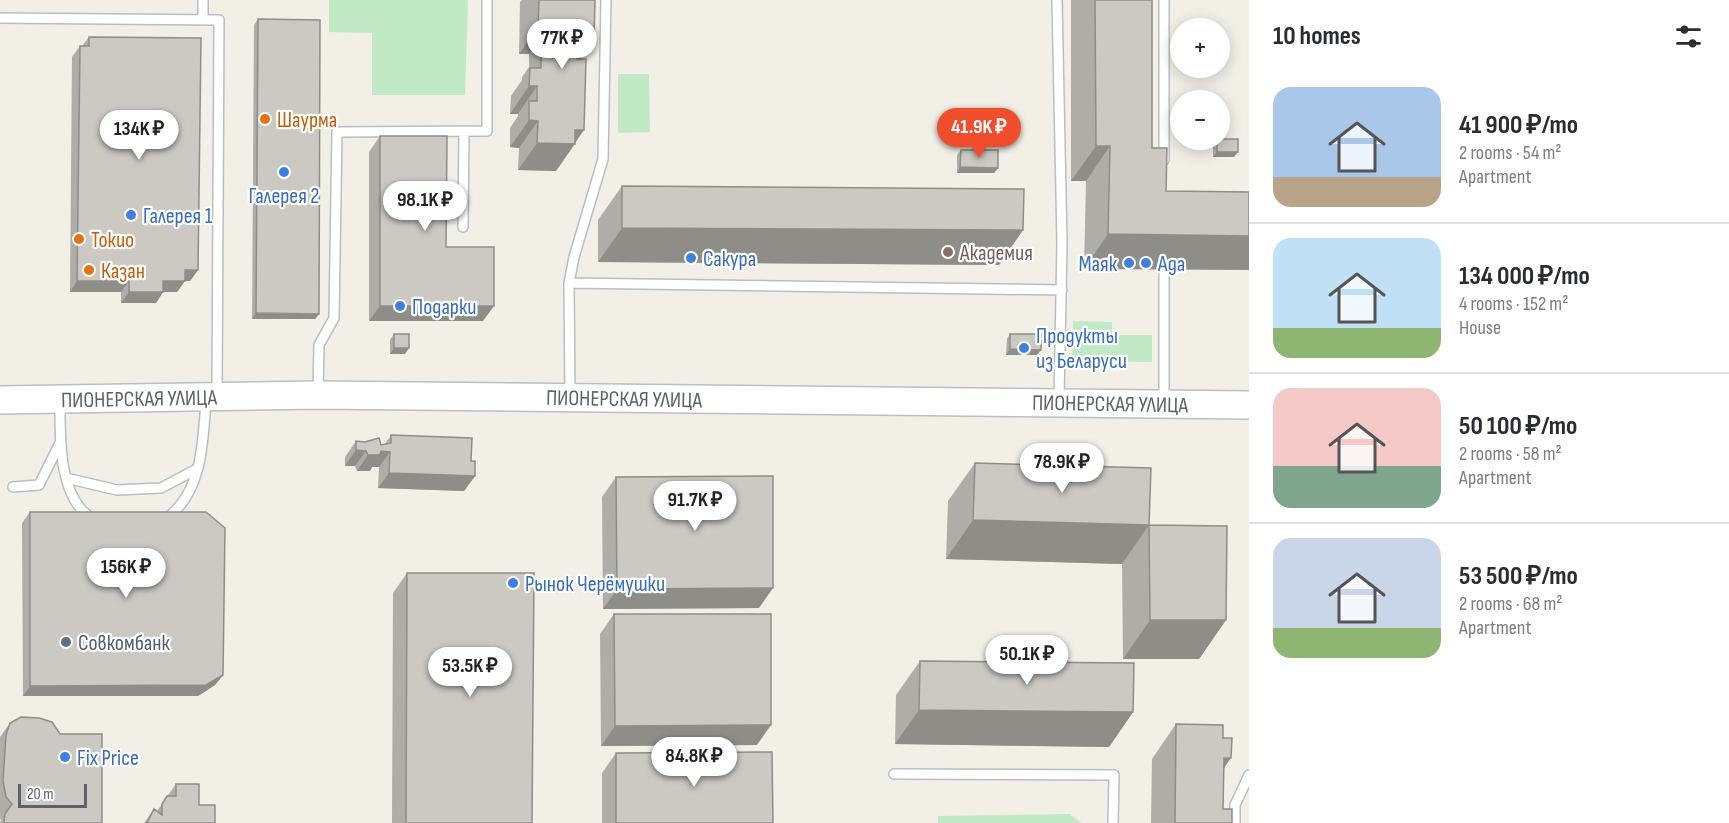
<!DOCTYPE html>
<meta charset="utf-8">
<style>
body{margin:0;font-family:"Sofia Sans Condensed",sans-serif;background:#f7f7f7;color:#2b2b33;height:100vh;display:flex;flex-direction:column;font-size:22px;white-space:nowrap}
*{box-sizing:border-box;margin:0}
p{font-size:20px;color:#7c7c81}
.icon{flex:none;width:33px;height:33px;fill:none;stroke:currentColor;stroke-width:2;stroke-linecap:round;stroke-linejoin:round}
.map{position:relative;flex:1;overflow:hidden}
.panel{display:flex;flex-direction:column;background:#fff;width:480px}
.panel>*{flex:none}
.tools{position:absolute;left:1170px;top:18px;display:grid;gap:12px}
.tools a{display:grid;place-items:center;width:60px;height:60px;border-radius:50%;background:#fff;box-shadow:0 3px 15px #0003;font-size:30px}
.scale{position:absolute;left:18px;bottom:15px;width:69px;box-sizing:border-box;padding-left:6px;border:3px solid #5e6167;border-top:0;font-size:16px;line-height:21px;white-space:nowrap;color:#5e6167;-webkit-text-stroke:4px #fff;paint-order:stroke}
.price{position:absolute;translate:-50% -51px;padding:0 14px;border-radius:21px;background:#fff;color:#222;font-size:20px;line-height:39px;filter:drop-shadow(0 2px 3px #0008)}
.price::after{content:'';position:absolute;left:50%;top:36px;width:18px;height:14px;margin-left:-9px;background:inherit;clip-path:polygon(0 0,100% 0,50% 100%)}
.price.active{background:#f04d2d;color:#fff}
ul{padding:0;list-style:none}
li{display:flex;align-items:center;gap:18px;height:150px;padding:0 24px}
li+li{border-top:2px solid #e1e1e2}
li span{display:grid;place-items:center;flex:none;width:168px;height:120px;border-radius:18px;color:#555}
li>.icon{margin-inline-start:auto}
span .icon{width:72px;height:72px;fill:#fffc;stroke-width:1}
li b{font-size:26px}
h2{display:flex;justify-content:space-between;align-items:center;height:72px;padding:0 24px;font-size:26px}
main{display:flex;flex:1;min-height:0}
.map>svg:first-child{display:block}
.green{fill:#c2e9c6}
.lines{fill:none;stroke-linecap:round;stroke-linejoin:round}
.lane-casing{stroke:#bbbdc2;stroke-width:12}
.secondary-casing{stroke:#bcbec4;stroke-width:30}
.lane{stroke:#fff;stroke-width:9}
.secondary{stroke:#fff;stroke-width:27}
.wall{fill:#afada8}
.shaded-wall{fill:#8f8d88}
.building{fill:#ccc9c3;stroke:#8f8d88;stroke-width:1.5}
.food-dot{fill:#e8710a;stroke:#fff;stroke-width:2}
.shop-dot{fill:#3f7fe0;stroke:#fff;stroke-width:2}
.education-dot{fill:#8d6e63;stroke:#fff;stroke-width:2}
.service-dot{fill:#5c6f8a;stroke:#fff;stroke-width:2}
.labels{text-anchor:middle;stroke-width:4.5;stroke-linejoin:round;paint-order:stroke}
.food-label{font-size:22px;fill:#c56008;stroke:#fff;text-anchor:start}
.shop-label{font-size:22px;fill:#366cbe;stroke:#fff;text-anchor:start}
.education-label{font-size:22px;fill:#785e54;stroke:#fff;text-anchor:start}
.street-label{font-size:22px;fill:#5e6167;stroke:#fff}
.service-label{font-size:22px;fill:#4e5e75;stroke:#fff;text-anchor:start}
</style>
<main>
<div class="map">
<svg width="1249" height="823" viewBox="0 0 1249 823">
<rect width="100%" height="100%" fill="#f1efe6"/>
<path class="green" d="M329 0H468L465 95H372V33L329 32Z
M618 74H649L650 132 618 133Z
M1073 321 1112 322V335H1152V362L1072 361Z
M1070 814 1081 823H938V816Z"/>
<g class="lines">
<g class="lane-casing">
<path id="lane" d="M203 0V19
M1057 0 1062 243 1059 399
M0 18 219 20 217 395
M1164 160V0
M463 227 464 131
M569 283 1062 290
M318 392 319 345 334 318 337 132 487 131V0
M570 395 569 283 574 257 603 159 606 0
M60 402C60 437 58 499 93 519
M1164 402V270
M66 478 117 490 161 488 197 469
M13 487 39 485 60 443
M167 518C203 491 203 441 206 399
M894 774 1114 775 1113 823
M1235 823V805L1249 775"/>
</g>
<g class="secondary-casing">
<path id="secondary" d="M0 400 318 395 1249 405"/>
</g>
<use href="#lane" class="lane"/>
<use href="#secondary" class="secondary"/>
</g>
<path class="wall" d="M522 0H595L580 59 575 144 556 171 518 170 519 148 510 147V128L518 116V114H510L511 96 522 80V77L529 67V54H519L520 2Z
M1071 0H1152V148L1166 191 1084 269 1086 181H1071Z
M258 19 319 314 315 319H252L254 25Z
M89 37 198 270 190 281H185L177 292H163L156 303H121V292H70L72 57 80 46H82Z
M380 136 446 247 483 321H369V152Z
M1217 140H1220L1234 157H1213V144Z
M961 150 998 168 994 173H957V155Z
M622 186 1023 230 999 265 598 262V220Z
M394 334 405 354H390V340Z
M1010 334 1037 355H1006L1007 339Z
M391 435 471 461 475 476 464 491 378 488 379 467H372L370 471H357L355 466H345V457L356 441 381 445 385 444Z
M975 463 1149 525 1226 620 1199 659H1123L1122 564 946 559 948 501Z
M616 477 759 608 603 609 602 497Z
M30 512 223 675 215 685 198 696H23L22 523Z
M407 573 532 823H392L393 593Z
M614 614 757 745 601 746 600 634Z
M920 661 1133 712 1109 747 895 744 896 695Z
M10 723 102 823H0L1 820 0 818V737Z
M1176 724 1224 769 1223 809 1232 823H1151L1152 759Z
M616 753 773 823H602V773Z
M176 784 199 805 215 823H144L154 809 157 811Z"/>
<path class="shaded-wall" d="M538 27H548L529 54H519Z
M586 38 594 39 575 66 577 48Z
M529 86H537L518 114H510Z
M529 120 538 121 519 148 510 147Z
M575 130H584L556 171 518 170 537 143Z
M1096 146H1110L1086 181H1071Z
M1217 152H1238L1234 157H1213Z
M960 167 998 168 994 173H957Z
M622 228 1023 230 999 265 598 262Z
M1108 234 1249 236V270L1084 269Z
M185 270H198L190 281H177Z
M77 281H129L121 292H70Z
M163 281H185L177 292H156Z
M129 292H163L156 303H121Z
M380 306H494L483 321H369Z
M256 313 319 314 315 319H252Z
M394 348H409L405 354H390Z
M1010 349 1041 350 1037 355H1006Z
M356 450 366 451 355 466H345Z
M381 451 390 452 379 467H372L370 471H357L368 455Z
M389 473 475 476 464 491 378 488Z
M973 520 1149 525 1122 564 946 559Z
M773 588 759 608 603 609 617 589Z
M1150 620H1226L1199 659H1123Z
M223 675 215 685 198 696H23L30 686Z
M919 710 1133 712 1109 747 895 744Z
M771 725 757 745 601 746 615 726Z
M1224 758H1231L1207 792Z"/>
<path class="building" d="M539 0H595L594 39 586 38 585 48H577V59H586L584 130H575V144L537 143 538 121 529 120V101H537V86H529L530 68H541V50H548V27H538Z
M1095 0H1152V148H1167L1166 191 1249 192V236L1108 234 1110 146H1096Z
M258 19 320 20 319 314 256 313Z
M89 37 201 38 198 270H185V281H163V292H129V281H77L80 46H89Z
M380 136H447L446 247H494V306H380Z
M1220 139H1238V152H1217V140Z
M961 150H998V168L960 167Z
M622 186 1024 189 1023 230 622 228Z
M394 334H409V348H394Z
M1010 334H1041V350L1010 349Z
M391 435 472 438 471 461H475V476L389 473 390 452 381 451 380 455H368L366 451 356 450V441L365 442 379 438 381 445 391 443Z
M975 463 1151 468 1149 525 973 520Z
M773 476V588L617 589 616 477Z
M30 512H206L225 528 223 675 206 685 30 686Z
M1149 525 1227 526 1226 620H1150Z
M407 573H534L532 823H406Z
M614 614H771V725L615 726Z
M920 661 1134 663 1133 712 919 710Z
M21 717 39 718 52 722 60 734H102V823H4L5 814 12 804 6 797 3 781 6 735 10 723Z
M1176 724 1223 725V738H1232L1231 758H1224L1223 809H1232V823H1175Z
M772 752 773 823H616V753Z
M176 784H199V805H215V823H147L154 809 162 815V804L167 796H176Z"/>
<g class="food-dot">
<circle cx="265" cy="119" r="6"/>
<circle cx="79" cy="239" r="6"/>
<circle cx="89" cy="270" r="6"/>
</g>
<g class="shop-dot">
<circle cx="284" cy="172" r="6"/>
<circle cx="131" cy="215" r="6"/>
<circle cx="691" cy="258" r="6"/>
<circle cx="1129" cy="263" r="6"/>
<circle cx="1146" cy="263" r="6"/>
<circle cx="400" cy="306" r="6"/>
<circle cx="1024" cy="348" r="6"/>
<circle cx="513" cy="583" r="6"/>
<circle cx="65" cy="757" r="6"/>
</g>
<circle class="education-dot" cx="948" cy="252" r="6"/>
<circle class="service-dot" cx="66" cy="642" r="6"/>
<g class="labels">
<g class="food-label">
<text x="277" y="127">Шаурма</text>
<text x="91" y="247">Токио</text>
<text x="101" y="278">Казан</text>
</g>
<g class="shop-label">
<text x="284" y="203" text-anchor="middle">Галерея 2</text>
<text x="143" y="223">Галерея 1</text>
<text x="703" y="266">Сакура</text>
<text x="1117" y="271" text-anchor="end">Маяк</text>
<text x="1158" y="271">Ада</text>
<text x="412" y="314">Подарки</text>
<text x="1036" y="343">Продукты<tspan x="1036" dy="25">из Беларуси</tspan></text>
<text x="525" y="591">Рынок Черёмушки</text>
<text x="77" y="765">Fix Price</text>
</g>
<g class="education-label">
<text x="960" y="260">Академия</text>
</g>
<g class="street-label">
<text transform="translate(139 398) rotate(-1)" y="8">ПИОНЕРСКАЯ УЛИЦА</text>
<text transform="translate(624 398) rotate(1)" y="8">ПИОНЕРСКАЯ УЛИЦА</text>
<text transform="translate(1110 403) rotate(1)" y="8">ПИОНЕРСКАЯ УЛИЦА</text>
</g>
<g class="service-label">
<text x="78" y="650">Совкомбанк</text>
</g>
</g>
</svg>
<div class="tools">
<a>+</a>
<a>−</a>
</div>
<div class="scale">20 m</div>
<b class="price" style="left:562px;top:70px">77K ₽</b>
<b class="price active" style="left:979px;top:159px">41.9K ₽</b>
<b class="price" style="left:139px;top:161px">134K ₽</b>
<b class="price" style="left:425px;top:232px">98.1K ₽</b>
<b class="price" style="left:1062px;top:494px">78.9K ₽</b>
<b class="price" style="left:695px;top:532px">91.7K ₽</b>
<b class="price" style="left:126px;top:599px">156K ₽</b>
<b class="price" style="left:1027px;top:686px">50.1K ₽</b>
<b class="price" style="left:470px;top:698px">53.5K ₽</b>
<b class="price" style="left:694px;top:788px">84.8K ₽</b>
</div>
<section class="panel">
<h2>10 homes<svg class="icon" aria-label="filters" viewBox="0 0 24 24"><path d="M4 7h16M4 17h16"/><circle cx="9" cy="7" r="2"/><circle cx="15" cy="17" r="2"/></svg></h2>
<ul>
<li><span style="background:linear-gradient(#a9c7e8 75%,#b9a48a 0)"><svg class="icon" aria-label="home" viewBox="0 0 24 24"><path d="M3 11l9-7 9 7M6 9v11h12V9"/></svg></span><div><b>41 900 ₽/mo</b><p>2 rooms · 54 m²</p><p>Apartment</p></div></li>
<li><span style="background:linear-gradient(#bfe0f5 75%,#8fb573 0)"><svg class="icon" aria-label="home" viewBox="0 0 24 24"><path d="M3 11l9-7 9 7M6 9v11h12V9"/></svg></span><div><b>134 000 ₽/mo</b><p>4 rooms · 152 m²</p><p>House</p></div></li>
<li><span style="background:linear-gradient(#f6c9c9 65%,#7fa58c 0)"><svg class="icon" aria-label="home" viewBox="0 0 24 24"><path d="M3 11l9-7 9 7M6 9v11h12V9"/></svg></span><div><b>50 100 ₽/mo</b><p>2 rooms · 58 m²</p><p>Apartment</p></div></li>
<li><span style="background:linear-gradient(#c9d6e8 75%,#8fb573 0)"><svg class="icon" aria-label="home" viewBox="0 0 24 24"><path d="M3 11l9-7 9 7M6 9v11h12V9"/></svg></span><div><b>53 500 ₽/mo</b><p>2 rooms · 68 m²</p><p>Apartment</p></div></li>
</ul>
</section>
</main>
